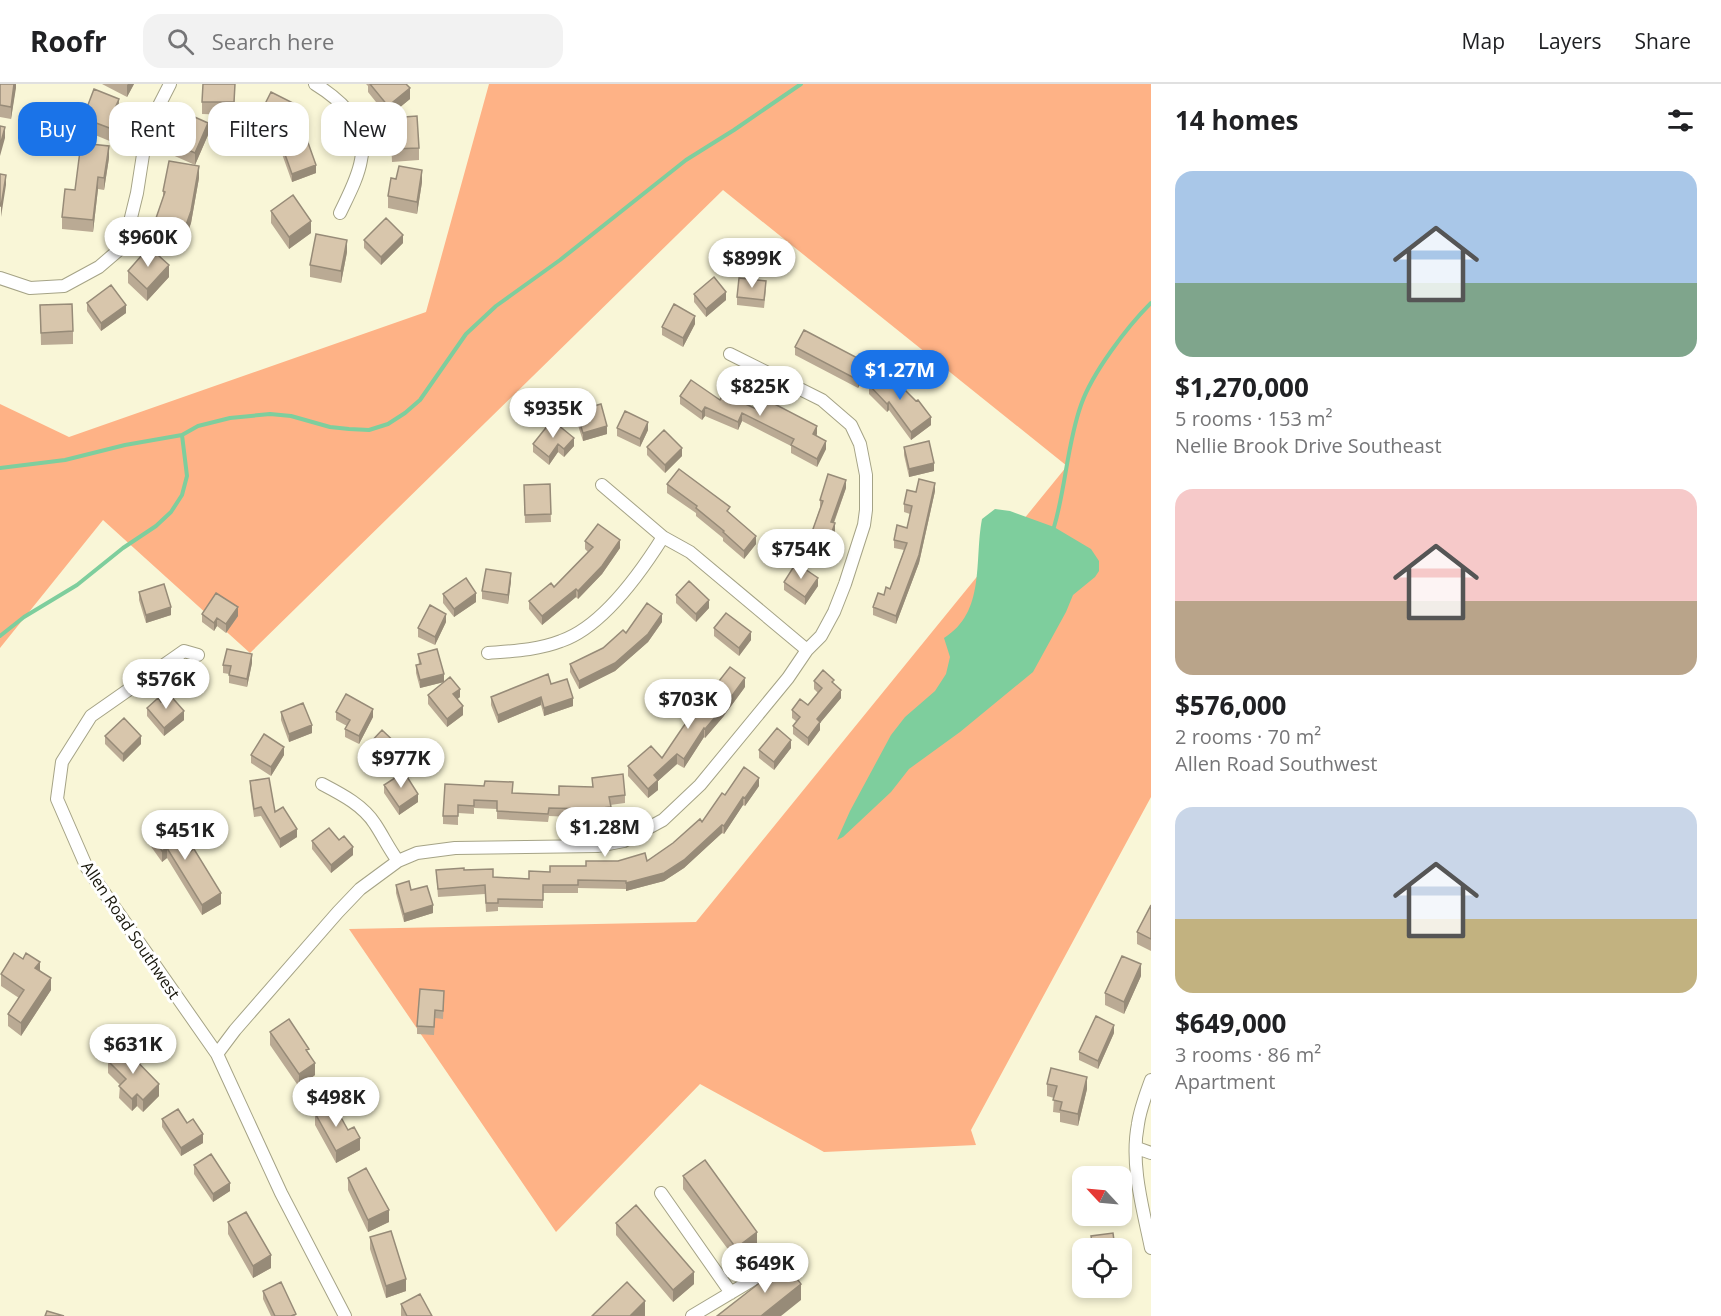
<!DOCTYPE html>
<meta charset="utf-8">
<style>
body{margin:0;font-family:"Open Sans",sans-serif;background:#f2f2f2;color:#202124;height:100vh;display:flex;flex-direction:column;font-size:22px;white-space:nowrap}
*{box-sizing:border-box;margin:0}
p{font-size:20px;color:#757577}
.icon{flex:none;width:33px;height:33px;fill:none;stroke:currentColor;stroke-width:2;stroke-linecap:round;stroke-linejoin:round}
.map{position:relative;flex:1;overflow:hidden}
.sheet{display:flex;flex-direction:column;background:#fff;width:570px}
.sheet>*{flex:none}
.banner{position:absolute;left:18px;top:18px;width:570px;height:54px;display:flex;gap:12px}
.needle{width:39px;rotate:296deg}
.tools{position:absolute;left:1072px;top:1082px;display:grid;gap:12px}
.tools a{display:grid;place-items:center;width:60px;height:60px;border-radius:12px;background:#fff;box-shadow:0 3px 9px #0003;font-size:30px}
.price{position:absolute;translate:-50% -51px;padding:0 14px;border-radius:21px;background:#fff;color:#222;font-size:20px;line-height:39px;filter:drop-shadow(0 2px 3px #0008)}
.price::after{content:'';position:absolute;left:50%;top:36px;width:18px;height:14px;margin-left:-9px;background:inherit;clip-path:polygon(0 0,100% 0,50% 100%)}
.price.selected{background:#1a73e8;color:#fff}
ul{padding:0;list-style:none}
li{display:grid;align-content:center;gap:12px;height:318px;padding:0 24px}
li span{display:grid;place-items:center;height:186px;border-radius:18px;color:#555}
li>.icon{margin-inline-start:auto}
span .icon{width:108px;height:108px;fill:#fffc;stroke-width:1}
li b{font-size:26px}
h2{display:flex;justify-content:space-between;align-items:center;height:72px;padding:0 24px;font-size:26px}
.chip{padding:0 21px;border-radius:18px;background:#fff;box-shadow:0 3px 9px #0003;font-size:21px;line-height:54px}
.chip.selected{background:#1a73e8;color:#fff}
header{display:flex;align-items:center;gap:36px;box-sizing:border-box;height:84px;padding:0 30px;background:#fff;border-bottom:2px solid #e0e0e0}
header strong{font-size:28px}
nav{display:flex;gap:33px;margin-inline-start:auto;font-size:21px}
.search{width:420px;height:54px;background:#f2f2f2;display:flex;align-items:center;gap:15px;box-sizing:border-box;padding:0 21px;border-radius:18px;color:#757577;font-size:22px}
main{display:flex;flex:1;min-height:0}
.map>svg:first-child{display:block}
.forest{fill:#feb286}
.water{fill:#7ece9d}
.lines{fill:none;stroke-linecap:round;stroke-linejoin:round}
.stream{stroke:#7ece9d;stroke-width:4}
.street-casing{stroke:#a5a386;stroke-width:14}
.street{stroke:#fff;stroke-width:12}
.wall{fill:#baaa94}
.shaded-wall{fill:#978b78}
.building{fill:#d8c6ac;stroke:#978b78;stroke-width:1.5}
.labels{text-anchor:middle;stroke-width:6;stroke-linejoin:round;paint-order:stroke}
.street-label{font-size:16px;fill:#17160b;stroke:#fff}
</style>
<header>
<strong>Roofr</strong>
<div class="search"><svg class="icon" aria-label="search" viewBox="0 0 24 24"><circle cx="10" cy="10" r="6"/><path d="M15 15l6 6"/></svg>Search here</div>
<nav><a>Map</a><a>Layers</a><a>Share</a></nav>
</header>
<main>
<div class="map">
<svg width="1151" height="1232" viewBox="0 0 1151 1232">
<rect width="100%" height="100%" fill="#f9f6d7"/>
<path class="forest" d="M489 0H1151V713L971 1046 976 1061 824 1068 700 1000 556 1148 349 845 696 838 1067 382 723 106 250 569 103 436 0 564V320L69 353 426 228Z"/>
<path class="water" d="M995 425 1010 427 1054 443 1091 465 1099 477V487L1095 493 1073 511 1066 528 1033 588 960 648 909 685 891 708 843 753 837 756 850 727 891 651 905 633 935 607 946 590 950 573 944 554C986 528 974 477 982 435Z"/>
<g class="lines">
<path class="stream" d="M0 384 65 376 125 361 182 351 198 342 230 334 270 330 291 332 330 343 349 345 369 346 388 340 405 329 420 316 466 250 496 222 560 176 686 76 734 46 801 0
M1054 443C1066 403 1067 360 1081 321 1092 289 1127 243 1151 219
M0 552 24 533 77 501 123 464 156 442 171 428 182 411 187 392 182 351"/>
<g class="street-casing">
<path id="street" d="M315 0C341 16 369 41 361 76 358 94 348 112 340 129
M0 194 30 204 64 202 99 183 120 165 126 154 137 109 147 45 170 0
M602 401 663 453 690 468 807 566
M488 569C513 567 538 566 561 557 602 543 641 488 663 453
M198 571 184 567 91 632 62 678 57 715 87 784 217 970 281 1109 345 1232
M322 700C341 710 363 721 375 740 383 752 389 765 398 777
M217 970 235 946 338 828 360 805 398 777 417 769 455 764 598 762 624 757 663 736 700 701 788 594 807 566 821 552 834 528 845 500 864 441 866 426V391L860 360 851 341 822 316 730 270
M1151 996C1146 1010 1140 1025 1138 1040 1130 1080 1143 1125 1151 1164
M1137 1064 1151 1069
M661 1109 731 1209
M692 1232 774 1183"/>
</g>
<use href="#street" class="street"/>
</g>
<path class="wall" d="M0 0H16L11 35 0 33Z
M102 0H134L127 13Z
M235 0 234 31 202 30V18Z
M366 0H406L410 15 388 33 368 8V2Z
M119 27 118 30V41L112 58 83 46V34Z
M260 30H299L289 52 260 38Z
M390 34 419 64V76L392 78Z
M208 51 195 81 168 69V57Z
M282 62 316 89 292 98 282 70Z
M109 74 104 106 98 105 93 148 62 145V133L75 106Z
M199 94 191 139 180 170 158 162V150L155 149V137L163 113V107Z
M422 98 417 130 388 124V112Z
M271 127 311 149 289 165 271 139Z
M364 156 403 159 381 181 364 164Z
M347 168 341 199 310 193V181Z
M128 187 169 193 147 217 128 199Z
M766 205 764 224 737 221V213Z
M694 210 726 216 706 233 694 218Z
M87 219 126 229 101 247 87 227Z
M40 221 73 247V260L41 261Z
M695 240 683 263 662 251V243Z
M795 263 867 288 858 304 795 271Z
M869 301 931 341 911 356 889 326 887 328 869 310Z
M680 312 720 316 761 327 817 350 816 351 826 365 817 383 791 369V362L742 337 738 346 705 332 702 336 680 320Z
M576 327 607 350 583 357 576 335Z
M552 336 574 362 564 373 558 368 549 381 533 368V360Z
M617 344 648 346 640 363 617 352Z
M647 363 682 372 665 389 647 371Z
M904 363 934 387 909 393 904 371Z
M550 400 551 438 525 439 524 401Z
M667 400 730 429 756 460 744 475 723 457V454L696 432V429L667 409Z
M846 404 834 439 835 447 826 474 808 467V459L820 424V416Z
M935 407 919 479 896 540 873 531V523L890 505 904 466 894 464V456L907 444 910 430 904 428V420L916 408Z
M585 457 620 464 602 490 578 515 576 513 542 541 529 525V517L554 503 588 468 585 465Z
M511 497 508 520 482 515V507Z
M784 498 818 502 805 521 784 506Z
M139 508 171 531 146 539 139 516Z
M443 510 476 518 454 533 443 519Z
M676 511 709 524 696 538 676 519Z
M202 530 238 532 226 549 217 542 214 547 202 538Z
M446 538 435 561 418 553V544Z
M662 538 648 558 615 587 579 605 570 588V580L603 564 626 549Z
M714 544 751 556 739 572 714 552Z
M418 570 444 598 420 604 416 589V581H419Z
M252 579 247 603 229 599V590L223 589V581Z
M814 597 834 601 841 614 820 639V646L808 662 793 650V642L797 638 792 634V626L808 621 818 609 814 605Z
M551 600 573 622 544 632 541 621 498 639 491 621V613Z
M745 603 723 633 705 654 704 653 684 684 677 680 658 697V706L648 714 628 692V682L662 674Z
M428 611 460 613 457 615 463 631 447 643 428 620Z
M161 618 184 636 164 652 147 632V624Z
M281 628 312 649 289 658 281 636Z
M336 628 373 633 359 660 345 653V645L347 642 336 636Z
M105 652 141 660 123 678 105 660Z
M368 661 402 673 387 688 368 669Z
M791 664 774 686 759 674V666Z
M251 671H284L271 692 251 679Z
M592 694 625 711V719L610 721 611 731 593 734 549 732 548 738 497 735V725L474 724V730L458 729V741L443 740V732L484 702 513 709 559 711 592 703Z
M250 697 297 753 280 764 261 732 254 733 250 705Z
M384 701 418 718 399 731 384 709Z
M759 702 745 722 743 721 724 750 722 749 684 784 664 797 626 807V805L578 804V809H543V824L498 823V827L486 828 485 810 438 813 436 786H464L493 793 529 795 550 788 618 777H647L673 759 702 738 725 711Z
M148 735 221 820 202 831 167 774 162 778 147 757Z
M339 756 353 771 331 789 312 765V757Z
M396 801 411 806 433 829 404 838 396 809Z
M1151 821V867L1137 860V848Z
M40 886 51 906 21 952 8 942V930L19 914 1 902V890Z
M1141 892 1124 930 1105 921V909Z
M444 915 443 935 435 934 434 951 417 950V942Z
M270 948 309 970 315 991 299 1003 270 961Z
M1114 949 1098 985 1079 976V968Z
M108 977 159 1012 143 1028 137 1022 132 1027 119 1014 120 1001 108 989Z
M1047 1000 1087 1005 1078 1042 1060 1038V1029L1053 1028 1054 1014 1047 1012Z
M315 1029 348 1046 360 1066 336 1079 315 1041Z
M162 1035 187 1039 203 1059 181 1072 162 1043Z
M194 1081 230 1107 213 1118 194 1090Z
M1081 1084 1083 1092V1123H1080Z
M683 1092 757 1161 736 1176 683 1105Z
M348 1094 389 1138 368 1148 348 1106Z
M228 1138 271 1184 253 1194 228 1150Z
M616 1139 694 1200 673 1218 616 1151Z
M370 1153 406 1207 386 1214 370 1165Z
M263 1207 296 1232H271L263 1215Z
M401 1220 432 1232H401Z"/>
<path class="shaded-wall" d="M14 0H16V4L11 35V23Z
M128 0H134L127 13V1Z
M410 4V15L388 33V22Z
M119 15 118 41 112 58V45L114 27Z
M299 22V30L289 52V44Z
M208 39V51L195 81V69Z
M5 43V54L0 72V62Z
M109 62V74L104 106V94Z
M316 81V89L292 98V90Z
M199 82V94L191 139 180 170V158Z
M422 86V98L417 130V118Z
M6 91V101L1 133V122Z
M98 93V105L93 148V136Z
M311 137V149L289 165V153Z
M403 151V159L381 181V173Z
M347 156V168L341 199V187Z
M169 181V193L147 217V205Z
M726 208V216L706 233V225Z
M126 221V229L101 247V239Z
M695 232V240L683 263V254Z
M867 279V288L858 304V296Z
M889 318V326L887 328V320Z
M705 323V332L702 336V328Z
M742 329V337L738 346V338Z
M931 333V341L911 356V348Z
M648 338V346L640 363V355Z
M607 342V350L583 357V349Z
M817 342V350L813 358V350Z
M574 354V362L564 373V365Z
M826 357V365L817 383V375Z
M558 360V368L549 381V373Z
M682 364V372L665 389V381Z
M934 379V387L909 393V385Z
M846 396V404L831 446V438Z
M935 399V407L919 479 896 540V532Z
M835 439V447L826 474V465Z
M756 452V460L744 475V467Z
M620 456V464L602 490 578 515V507Z
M511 489V497L508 520V511Z
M818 494V502L805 521V513Z
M576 505V513L542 541V532Z
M476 509V518L454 533V525Z
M709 516V524L696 538V530Z
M171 523V531L146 539V531Z
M238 523V532L226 549V540Z
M446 530V538L435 561V553Z
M662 530V538L648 558 615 587 579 605V597Z
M217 534V542L214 547V539Z
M751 548V556L739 572V564Z
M252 570V579L247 603V595Z
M444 590V598L420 604V596Z
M745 594V603L723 633 705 654V645Z
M460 605V613L453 619V610Z
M841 606V614L820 639V646L808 662V654L817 635Z
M541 613V621L498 639V631Z
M573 614V622L544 632V624Z
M463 622V631L447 643V635Z
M373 625V633L359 660V652Z
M184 627V636L164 652V644Z
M312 641V649L289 658V650Z
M704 644V653L684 684V675Z
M141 652V660L123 678V670Z
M791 656V664L774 686V678Z
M284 663V671L271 692V683Z
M402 665V673L387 688V680Z
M677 670V680L658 697V706L648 714V705L654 691Z
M759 694V702L745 722V714Z
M418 710V718L399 731V723Z
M743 713V721L724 750V742Z
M722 741V749L684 784 664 797 626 807V799Z
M297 745V753L280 764V755Z
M353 763V771L331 789V781Z
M167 764V774L162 778V767Z
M221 809V820L202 831V821Z
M433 821V829L404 838V830Z
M40 878V890L35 884Z
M1141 880V892L1124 930V918Z
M51 894V906L21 952V939Z
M1114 941V949L1098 985V977Z
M315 979V991L299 1003V990Z
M1087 993V1005L1078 1042V1030Z
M159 1000V1012L143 1028V1016Z
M137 1010V1022L132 1027V1015Z
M203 1050V1059L181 1072V1064Z
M360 1054V1066L336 1079V1067Z
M230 1099V1107L213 1118V1110Z
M389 1126V1138L368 1148V1136Z
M757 1148V1161L736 1176V1164Z
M271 1171V1184L253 1194V1182Z
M694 1188V1200L673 1218V1206Z
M406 1195V1207L386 1214V1202Z
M801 1200V1216L781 1232H761Z
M645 1217V1232H630Z"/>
<path class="building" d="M0 0H14L11 23 0 21Z
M203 0H235L234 18H202Z
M370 0H406L410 4 388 22Z
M94 5 119 15 114 27 118 29 112 45 83 34Z
M271 8 299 22 289 44 260 30Z
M181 27 208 39 195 69 168 57Z
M417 32 419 64 392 65 390 34Z
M0 42 5 43 0 62Z
M306 53 316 81 292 90 282 62Z
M81 59 109 62 104 94 98 93 93 136 62 133 65 105 75 106Z
M169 77 199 82 191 127 180 158 158 150 162 140 155 137 165 108 163 107Z
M399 82 422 86 417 118 388 112 391 94 396 95Z
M0 90 6 91 1 122H0Z
M293 111 311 137 289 153 271 127Z
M386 134 403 151 381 173 364 156Z
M316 150 347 156 341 187 310 181Z
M149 163 169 181 147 205 128 187Z
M714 193 726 208 706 225 694 210Z
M739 194 766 197 764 216 737 213Z
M111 201 126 221 101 239 87 219Z
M72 220 73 247 41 249 40 221Z
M674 220 695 232 683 254 662 243Z
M804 246 867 279 858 296 795 263Z
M885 286 916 317 918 316 931 333 911 348 889 318 887 320 869 301Z
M691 296 720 316 723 310 761 327 767 316 817 342 813 350 826 357 817 375 791 361 794 355 742 329 738 338 705 323 702 328 680 312Z
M601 320 607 342 583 349 576 327Z
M625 327 648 338 640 355 617 344Z
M552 336 574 354 564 365 558 360 549 373 533 360Z
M664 346 682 364 665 381 647 363Z
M929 357 934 379 909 385 904 363Z
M679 385 730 423 727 427 756 452 744 467 723 448 724 447 696 424 697 422 667 400Z
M828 390 846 396 831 438 835 439 826 465 808 459 823 417 820 416Z
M919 395 935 399 919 471 896 532 873 523 878 509 884 511 886 503 890 505 907 459 894 456 897 441 907 444 912 422 904 420 907 406 916 408Z
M550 400 551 430 525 431 524 401Z
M598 440 620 456 602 482 578 507 576 505 542 532 529 517 551 499 554 503 593 463 585 457Z
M796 479 818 494 805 513 784 498Z
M486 485 511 489 508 511 482 507Z
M466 494 476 509 454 525 443 510Z
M689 497 709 516 696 530 676 511Z
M164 500 171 523 146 531 139 508Z
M216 509 238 523 226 540 217 534 214 539 202 530Z
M647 519 662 530 648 550 615 579 579 597 570 580 603 564 623 546 626 549Z
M430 521 446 530 435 553 418 544Z
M726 529 751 548 739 564 714 544Z
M227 565 252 570 247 595 229 591 231 582 223 581Z
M437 565 444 590 420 596 416 581 421 580 418 570Z
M730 583 745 594 723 624 705 645 704 644 684 675 677 670 654 691 658 696 648 705 628 682 651 662 662 674 683 643Z
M823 586 834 596 832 598 841 606 817 635 820 638 808 654 793 642 800 633 792 626 800 615 808 621 822 604 814 597Z
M548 590 551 600 567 595 573 614 544 624 541 613 498 631 491 613Z
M450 593 460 605 453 610 463 622 447 635 428 611Z
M169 610 184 627 164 644 147 624 158 614 161 618Z
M346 610 373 625 359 652 345 645 350 636 336 628Z
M303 619 312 641 289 650 281 628Z
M124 634 141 652 123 670 105 652Z
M777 644 791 656 774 678 759 666Z
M382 646 402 665 387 680 368 661Z
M264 650 284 663 271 683 251 671Z
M744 683 759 694 745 714 743 713 724 742 722 741 684 776 664 789 626 799V797L578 796V801H543V816L498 815V819H486L485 801 438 805 436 786 464 784V786L493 785V793L529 795V787L550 788V782H586V777H618L645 769 647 777 673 759 700 735 702 738 722 709 725 711Z
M404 688 418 710 399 723 384 701Z
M623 690 625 711 609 713 611 723 593 725 549 724 548 730 497 727V717L474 716V722L458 721V732H443L445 700 484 702 485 697 513 698 512 709 559 711V702L593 703 592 694Z
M269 694 275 728 283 723 297 745 280 755 261 723 254 725 250 697Z
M157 728 188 769 194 765 221 809 202 821 167 764 162 767 147 746 153 742 148 735Z
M329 744 339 756 344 752 353 763 331 781 312 757Z
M409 797 411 806 427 802 433 821 404 830 396 801Z
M1151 821V855L1137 848Z
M14 869 23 875 26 869 40 878 35 884 51 894 21 939 8 930 24 906 1 890Z
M1122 872 1141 880 1124 918 1105 909Z
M420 905 444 907 443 927 435 926 434 943 417 942Z
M1096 932 1114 941 1098 977 1079 968Z
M289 935 309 965 306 966 315 979 299 990 270 948Z
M123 963 159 1000 143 1016 137 1010 132 1015 119 1002 126 995 108 977Z
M1051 984 1087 993 1078 1030 1060 1026 1062 1018 1053 1016 1057 1002 1047 1000Z
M333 1019 348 1046 354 1043 360 1054 336 1067 315 1029Z
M178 1025 187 1039 193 1035 203 1050 181 1064 162 1035Z
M211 1070 230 1099 213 1110 194 1081Z
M705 1076 757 1148 736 1164 683 1092Z
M366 1084 389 1126 368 1136 348 1094Z
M1081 1084H1101L1100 1092H1083V1115H1080Z
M636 1121 694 1188 673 1206 616 1139Z
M246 1128 271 1171 253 1182 228 1138Z
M391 1147 406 1195 386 1202 370 1153Z
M1113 1149 1115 1164H1093L1091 1152Z
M785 1179 801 1200 761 1232H717Z
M281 1198 296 1230 291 1232H275L263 1207Z
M627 1198 645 1217 630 1232H592Z
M420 1210 432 1232H407L401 1220Z
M47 1227 64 1232H45Z"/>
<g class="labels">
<g class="street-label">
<text transform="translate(131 846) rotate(56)" y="6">Allen Road Southwest</text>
</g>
</g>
</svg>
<div class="tools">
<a><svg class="needle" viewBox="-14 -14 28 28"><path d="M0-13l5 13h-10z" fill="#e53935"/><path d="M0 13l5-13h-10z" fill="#757577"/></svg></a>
<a><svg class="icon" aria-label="locate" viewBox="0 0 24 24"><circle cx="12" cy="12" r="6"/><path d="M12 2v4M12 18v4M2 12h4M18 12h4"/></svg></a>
</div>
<b class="price" style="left:148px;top:184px">$960K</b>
<b class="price" style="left:752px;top:205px">$899K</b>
<b class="price selected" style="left:900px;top:317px">$1.27M</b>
<b class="price" style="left:760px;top:333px">$825K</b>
<b class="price" style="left:553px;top:355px">$935K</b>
<b class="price" style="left:801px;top:496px">$754K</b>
<b class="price" style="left:166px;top:626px">$576K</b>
<b class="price" style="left:688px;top:646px">$703K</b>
<b class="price" style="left:401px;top:705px">$977K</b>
<b class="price" style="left:605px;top:774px">$1.28M</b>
<b class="price" style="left:185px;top:777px">$451K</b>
<b class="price" style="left:133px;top:991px">$631K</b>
<b class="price" style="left:336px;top:1044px">$498K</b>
<b class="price" style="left:765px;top:1210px">$649K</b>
<div class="banner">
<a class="chip selected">Buy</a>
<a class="chip">Rent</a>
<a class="chip">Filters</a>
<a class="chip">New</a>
</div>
</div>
<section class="sheet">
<h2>14 homes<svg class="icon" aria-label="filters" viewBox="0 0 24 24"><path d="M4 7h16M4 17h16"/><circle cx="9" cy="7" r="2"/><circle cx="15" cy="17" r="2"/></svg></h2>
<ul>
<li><span style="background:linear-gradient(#a9c7e8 60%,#7fa58c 0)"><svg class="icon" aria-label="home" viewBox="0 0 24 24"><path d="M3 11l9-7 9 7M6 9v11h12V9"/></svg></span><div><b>$1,270,000</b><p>5 rooms · 153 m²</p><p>Nellie Brook Drive Southeast</p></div></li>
<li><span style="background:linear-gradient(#f6c9c9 60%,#b9a48a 0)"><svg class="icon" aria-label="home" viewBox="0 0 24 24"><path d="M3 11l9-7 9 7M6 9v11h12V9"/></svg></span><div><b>$576,000</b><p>2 rooms · 70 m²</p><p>Allen Road Southwest</p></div></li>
<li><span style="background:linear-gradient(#c9d6e8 60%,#c2b280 0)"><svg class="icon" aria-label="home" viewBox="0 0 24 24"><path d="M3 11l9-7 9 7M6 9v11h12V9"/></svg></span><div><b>$649,000</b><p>3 rooms · 86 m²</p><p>Apartment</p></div></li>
</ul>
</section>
</main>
